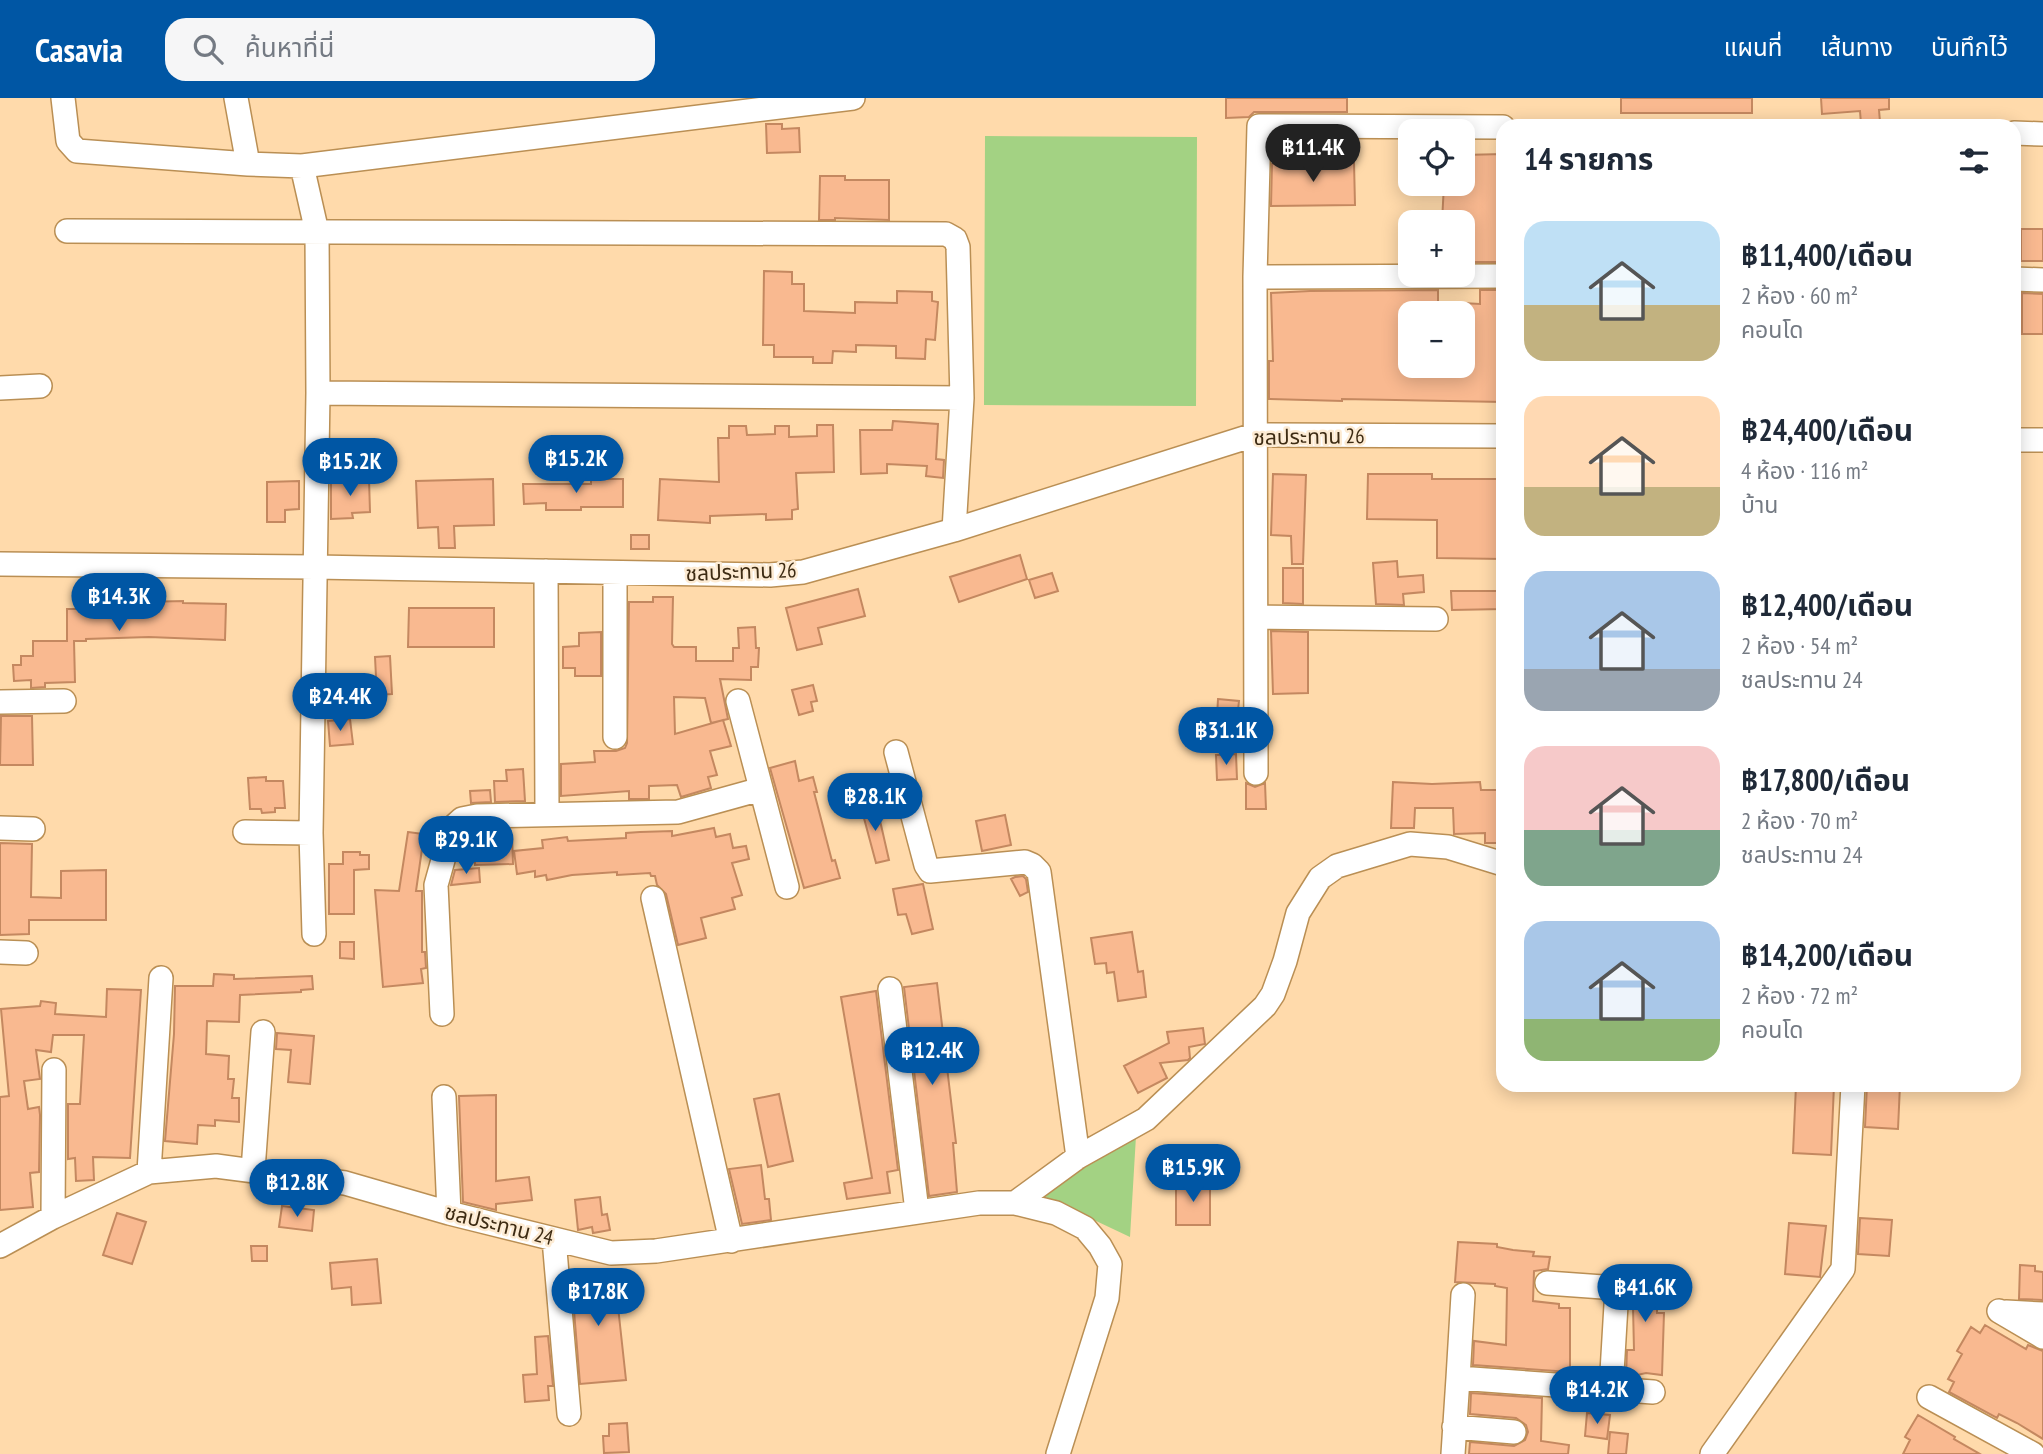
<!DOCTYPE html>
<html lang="th">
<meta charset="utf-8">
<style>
body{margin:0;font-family:"PT Sans Narrow","Noto Sans Thai",sans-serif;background:#f6f6f7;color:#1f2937;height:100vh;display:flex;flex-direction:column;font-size:26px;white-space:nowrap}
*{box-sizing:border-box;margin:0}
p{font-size:23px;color:#747a83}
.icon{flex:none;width:38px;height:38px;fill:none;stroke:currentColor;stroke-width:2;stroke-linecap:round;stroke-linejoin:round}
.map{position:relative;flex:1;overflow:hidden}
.drawer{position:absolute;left:1496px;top:21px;width:525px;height:973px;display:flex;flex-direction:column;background:#fff;border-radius:21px;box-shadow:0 4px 18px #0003}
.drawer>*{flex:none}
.tools{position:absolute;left:1398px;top:21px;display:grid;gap:14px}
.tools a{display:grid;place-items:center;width:77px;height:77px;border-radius:14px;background:#fff;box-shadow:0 4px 18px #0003;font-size:35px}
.price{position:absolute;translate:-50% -60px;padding:0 16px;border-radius:24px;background:#0056a4;color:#fff;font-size:23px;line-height:46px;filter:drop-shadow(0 2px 4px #0008)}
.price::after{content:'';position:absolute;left:50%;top:42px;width:21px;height:16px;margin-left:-10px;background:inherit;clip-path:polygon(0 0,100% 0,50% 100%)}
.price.current{background:#222;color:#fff}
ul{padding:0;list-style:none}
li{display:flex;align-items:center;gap:21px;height:175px;padding:0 28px}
li span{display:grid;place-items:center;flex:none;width:196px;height:140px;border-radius:21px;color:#555}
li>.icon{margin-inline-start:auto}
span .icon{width:84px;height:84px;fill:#fffc;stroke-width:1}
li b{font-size:30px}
h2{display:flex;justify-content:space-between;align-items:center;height:84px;padding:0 28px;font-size:30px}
header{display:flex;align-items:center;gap:42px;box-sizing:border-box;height:98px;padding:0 35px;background:#0056a4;color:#fff}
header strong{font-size:33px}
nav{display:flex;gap:38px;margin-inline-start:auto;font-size:24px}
.search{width:490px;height:63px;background:#f6f6f7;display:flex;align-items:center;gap:18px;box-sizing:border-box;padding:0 24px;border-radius:21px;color:#747a83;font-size:26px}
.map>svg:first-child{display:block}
.green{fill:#a3d283}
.building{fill:#f9b990;stroke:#c48860;stroke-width:2}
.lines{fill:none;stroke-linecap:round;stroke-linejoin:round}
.minor-casing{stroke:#ba8f54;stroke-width:26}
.minor{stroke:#fff;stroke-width:23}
.labels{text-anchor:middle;stroke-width:5;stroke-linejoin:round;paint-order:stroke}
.street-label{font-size:21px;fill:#3d2b13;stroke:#fdebd3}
</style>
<header>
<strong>Casavia</strong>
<div class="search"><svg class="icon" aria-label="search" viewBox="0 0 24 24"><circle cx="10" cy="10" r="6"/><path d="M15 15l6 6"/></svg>ค้นหาที่นี่</div>
<nav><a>แผนที่</a><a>เส้นทาง</a><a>บันทึกไว้</a></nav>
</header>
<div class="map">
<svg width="2043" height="1356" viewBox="0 0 2043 1356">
<rect width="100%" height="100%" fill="#ffdaab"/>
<path class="green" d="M985 38 1197 39 1196 308 984 307Z
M1136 1038 1130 1139 1039 1096Z"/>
<path class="building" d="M1226 0H1347V14H1254L1249 19 1226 20Z
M1621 0H1752V15H1621Z
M1821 0H1889V11L1879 12 1880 24 1861 26 1860 13 1822 16Z
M766 26H782V31L799 30 800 54 767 55Z
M1503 56V164H1463V124H1442L1444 86H1463V57Z
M1354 64 1355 107 1271 108 1272 66Z
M820 78H845V82H889V122L835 120V122H819Z
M2021 131H2043V163H2021Z
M764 173 792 174V186H804V213L855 215V204L897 205V193L932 194V203L938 204 935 242 926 241 925 261 896 260V248L856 247V254L833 253 832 265H813V259H774V247H763Z
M1438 192V215H1410V268H1463V205L1480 206V192H1503V304L1342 301V303L1269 301V263H1273L1271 195 1310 193Z
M2022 195 2043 196V236H2022Z
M893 323 938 326 936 361 944 362 943 380 926 378 927 368 887 366V375L861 376 860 332H892Z
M817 327H833L834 374 796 375 798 411 792 412V421L766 422V416L710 418V425L658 422 660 381 719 384 718 340H729V328H746L747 337 775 336V328H789V339L817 338Z
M1273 376 1306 377 1303 466H1292L1291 438 1271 437Z
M1368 376H1432V381H1503V461L1437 460V422L1367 421Z
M369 381 370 414 352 415 353 420 331 421V383Z
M493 381 494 427 454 428 455 450H439L438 429 418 430 416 383Z
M591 381H623V409H581V412H546V405L524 406 523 386H591Z
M299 383V411L285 412V424H267V384Z
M631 437H649V451H631Z
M1020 457 1027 481 959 504 950 479Z
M1397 463 1398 479 1423 477 1424 494 1403 496 1404 507 1376 506 1373 465Z
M1283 470H1303V506L1283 505Z
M1052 475 1058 493 1035 500 1029 482Z
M858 491 865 518 818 530 822 546 797 552 786 510Z
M1451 493H1503V511L1452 512Z
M653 499H673L672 546 674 549H696V563H733V550H739L738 530 755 529 756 550H759L758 569H751V582L720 581 728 621 711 625 705 600 674 599 675 636 723 622 731 648 710 653 717 677 708 679 711 690 681 699 677 687 649 688V701H629V693L561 698V666L595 664 594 653H616L625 650 627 645 629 504H653Z
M142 500V504L183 503V505L226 506 225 542 149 539 86 541V543H74L75 584 45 585V589L31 590V582L14 583 13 567H21V558H33V543H67V511H96V507H110L109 501Z
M409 510H494V549H408Z
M1271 533 1308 534V595L1273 596Z
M601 534V578H575V570H563V549L579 548V535Z
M390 558 392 596 358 598 357 580 376 579 375 559Z
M813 587 817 603 811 604 813 613 799 617 792 592Z
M1218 601 1239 603 1237 621 1217 619Z
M1 618H32L33 667H0Z
M350 621 353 646 330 648 328 623Z
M1236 656 1237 681 1217 682 1216 657Z
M795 663 799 683 813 679 817 694H814L832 763 835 762 840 780 804 790 770 670Z
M523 671 525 703 495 704 494 683H507L506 672Z
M266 679V683H283L285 710H275V714L262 715 261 711H250L248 680Z
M1393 684 1432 686 1480 684 1481 692H1503V745H1485V735L1454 736 1453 710H1415L1414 730H1391Z
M1246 685 1255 689 1265 685 1266 711H1246Z
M490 692 491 704 471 705 470 693Z
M876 705 889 762 876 765 861 709Z
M1005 717 1011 747 982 753 976 723Z
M714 730 716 739 730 736 733 750 746 748 749 761 732 765 742 797 732 800 735 811 701 820 706 840 678 847 666 796 657 787 655 778H651L650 775 617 777V774L572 777 547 782 546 777 535 779V773L517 776 514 753 543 750 542 742 567 739 568 743 626 740V735L640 734 672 733V738Z
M408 734 431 737 429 752 422 751 416 793H422V854H425L426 870 421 871 423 885 383 889 375 792 399 793Z
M512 737 513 766 475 767 474 738Z
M0 745 32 746 31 799 61 800V773L106 772V822H29V836L0 837Z
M343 754H360V757H369V771L354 772V816H329V766H343Z
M479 770 480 784 451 787 455 772Z
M1015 779 1023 778 1026 781 1028 794 1020 798 1011 781Z
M923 786 933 831 912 836 906 816 898 817 893 791Z
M1132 834 1138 874 1143 873 1146 899 1118 903 1114 874 1107 875 1106 865 1095 866 1091 840Z
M340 844H354V861L340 860Z
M214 876 234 877V881L312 878 313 891 301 892V894L240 897 239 924 207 923 206 956 229 958 228 981H234L232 1000H239V1024L215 1022V1028L198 1027 197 1046 165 1043 174 936 175 888H213Z
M937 885 956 1045H953L957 1094 929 1098 904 889Z
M107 891 141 892 130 1060 93 1059 94 1082 76 1083 75 1060 68 1061V1006H80L84 937H53L51 954 36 952 40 981 24 983 28 1011 39 1009 40 1017 39 1074 30 1075 33 1109 0 1112V999L9 998 1 911 40 908 41 903 56 905 55 916 106 919Z
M876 893 898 1072 887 1074 890 1095 847 1101 844 1085 872 1080 841 899Z
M1203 930 1205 946 1189 949 1190 960 1188 962 1160 965 1167 980 1138 995 1124 968 1169 945 1167 934Z
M277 935 314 938 310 986 288 984 291 952 276 951Z
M1796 987H1834L1831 1057 1793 1055Z
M1867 987H1900L1898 1031 1865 1029Z
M779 996 793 1063 768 1069 754 1001Z
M496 997V1083L529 1079 532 1102 496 1106V1112L463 1104 459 998Z
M1183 1053V1069L1153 1071V1054Z
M761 1067 765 1101H769L771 1122 742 1126 729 1071Z
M1176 1084H1210V1127H1176Z
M600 1099 602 1117 607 1116 610 1132 593 1135 592 1129 578 1132 575 1102Z
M282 1108 314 1112 312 1133 279 1129Z
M117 1115 146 1124 132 1166 103 1157Z
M1860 1120 1892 1122 1889 1158 1858 1156Z
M1789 1125 1826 1128 1820 1179 1785 1176Z
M1458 1144 1497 1146V1149L1513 1152 1534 1154 1533 1158 1550 1159 1548 1171 1534 1173 1533 1203 1559 1206V1210H1570V1274L1473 1267 1474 1243 1506 1247 1507 1190 1495 1188V1186L1455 1184Z
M251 1148H267V1163H252Z
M377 1161 381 1205 352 1207 351 1189 332 1191 330 1165Z
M2020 1167 2035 1168V1173L2043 1174V1202L2019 1201Z
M1628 1169H1657V1215H1664L1662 1277 1646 1275 1637 1277V1279L1626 1278 1627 1252H1634L1633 1209 1630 1208 1631 1191 1628 1182Z
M614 1172 626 1282 580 1286 571 1176Z
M1985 1227 2026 1251 2028 1247 2043 1253V1341L2017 1325 1999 1316 1997 1320 1949 1294 1954 1284 1948 1281 1962 1256 1957 1253 1971 1229 1980 1235Z
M548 1238 553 1288H548L549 1302 525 1304 523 1277 537 1276 535 1239Z
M1471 1295 1542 1300 1541 1343 1569 1347 1568 1356H1469L1470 1344 1514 1348 1525 1342 1528 1334 1526 1327 1516 1320 1470 1316Z
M1587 1315 1610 1317 1607 1341 1585 1338Z
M1918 1317 1955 1339 1954 1341 1980 1356H1903L1910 1342 1905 1339Z
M627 1325 629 1354 604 1355 603 1338H609V1326Z
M1610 1334 1628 1336 1626 1356H1608Z"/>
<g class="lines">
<g class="minor-casing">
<path id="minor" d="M63 0 68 43 77 53 248 66
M236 0 248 66 302 68 853 0
M2014 35 2043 36
M302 68 317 134 318 295 311 735 314 836
M67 133 946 136 955 141 958 149 962 300 954 432
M1255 179 1503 178
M2014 181 2043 182
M0 290 40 288
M318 295 962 300
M2014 342H2043
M0 466 315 469 770 477 803 474 954 432 1254 337 1503 338
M546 473 547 715
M1256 519 1436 521
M738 603 787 789
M0 604 64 603
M615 639V475
M896 654 926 767 930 773 1025 764 1032 767 1039 774 1078 1059
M1256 675 1255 179 1259 28 1503 29
M0 730 33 731
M245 734 311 735
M653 800 731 1143
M0 854 26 855
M890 891 917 1113
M442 916 436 787 452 730 462 721 477 718 678 714 761 691
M444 999 449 1115
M253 1072 263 934
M149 1074 161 880
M1015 1105 1078 1059 1146 1021 1265 908 1273 896 1285 863 1298 815 1320 780 1337 768 1410 746 1448 749 1503 766
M53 1119 54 972
M554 1141 569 1316
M0 1148 53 1119 149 1074 216 1068 345 1085 449 1115 611 1155 656 1153 979 1105H1015L1056 1115 1085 1130 1100 1148 1110 1166 1107 1200 1058 1356
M1547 1185 1617 1190 1611 1291
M1999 1213 2043 1239
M2006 1214 2043 1216
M1458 1280 1463 1197
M1929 1299 2033 1356
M1454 1329 1514 1334
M1453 1356 1458 1280 1653 1294
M1712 1356 1843 1171 1853 987"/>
</g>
<use href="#minor" class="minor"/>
</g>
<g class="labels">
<g class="street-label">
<text transform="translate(1309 339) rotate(-1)" y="7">ชลประทาน 26</text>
<text transform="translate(741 474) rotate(-2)" y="7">ชลประทาน 26</text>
<text transform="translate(499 1127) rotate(14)" y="7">ชลประทาน 24</text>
</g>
</g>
</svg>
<div class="tools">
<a><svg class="icon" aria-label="locate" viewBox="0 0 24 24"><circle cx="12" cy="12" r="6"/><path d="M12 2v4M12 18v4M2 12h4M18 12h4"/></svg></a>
<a>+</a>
<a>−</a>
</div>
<b class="price current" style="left:1313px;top:86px">฿11.4K</b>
<b class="price" style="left:576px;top:397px">฿15.2K</b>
<b class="price" style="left:350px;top:400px">฿15.2K</b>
<b class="price" style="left:119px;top:535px">฿14.3K</b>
<b class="price" style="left:340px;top:635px">฿24.4K</b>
<b class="price" style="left:1226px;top:669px">฿31.1K</b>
<b class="price" style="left:875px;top:735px">฿28.1K</b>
<b class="price" style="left:466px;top:778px">฿29.1K</b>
<b class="price" style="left:932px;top:989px">฿12.4K</b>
<b class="price" style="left:1193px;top:1106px">฿15.9K</b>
<b class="price" style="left:297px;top:1121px">฿12.8K</b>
<b class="price" style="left:1645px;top:1226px">฿41.6K</b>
<b class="price" style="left:598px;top:1230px">฿17.8K</b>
<b class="price" style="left:1597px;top:1328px">฿14.2K</b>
<section class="drawer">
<h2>14 รายการ<svg class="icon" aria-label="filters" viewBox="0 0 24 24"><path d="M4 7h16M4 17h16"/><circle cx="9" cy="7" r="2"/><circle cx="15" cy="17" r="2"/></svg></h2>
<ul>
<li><span style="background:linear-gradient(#bfe0f5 60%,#c2b280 0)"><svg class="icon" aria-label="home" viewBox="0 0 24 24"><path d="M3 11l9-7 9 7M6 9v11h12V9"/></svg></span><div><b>฿11,400/เดือน</b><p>2 ห้อง · 60 m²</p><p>คอนโด</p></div></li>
<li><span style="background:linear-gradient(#ffd9b3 65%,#c2b280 0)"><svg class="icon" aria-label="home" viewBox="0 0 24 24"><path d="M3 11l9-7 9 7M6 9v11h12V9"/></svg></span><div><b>฿24,400/เดือน</b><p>4 ห้อง · 116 m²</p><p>บ้าน</p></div></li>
<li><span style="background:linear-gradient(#a9c7e8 70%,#9aa5b1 0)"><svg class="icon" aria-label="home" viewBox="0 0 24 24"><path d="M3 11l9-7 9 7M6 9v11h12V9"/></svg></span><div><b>฿12,400/เดือน</b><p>2 ห้อง · 54 m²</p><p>ชลประทาน 24</p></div></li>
<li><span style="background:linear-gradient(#f6c9c9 60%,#7fa58c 0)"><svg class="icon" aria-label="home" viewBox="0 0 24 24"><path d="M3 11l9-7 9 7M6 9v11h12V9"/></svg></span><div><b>฿17,800/เดือน</b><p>2 ห้อง · 70 m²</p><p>ชลประทาน 24</p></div></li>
<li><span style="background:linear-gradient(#a9c7e8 70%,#8fb573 0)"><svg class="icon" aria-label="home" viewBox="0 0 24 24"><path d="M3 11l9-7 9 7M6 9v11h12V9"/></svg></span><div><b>฿14,200/เดือน</b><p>2 ห้อง · 72 m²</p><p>คอนโด</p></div></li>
</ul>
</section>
</div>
